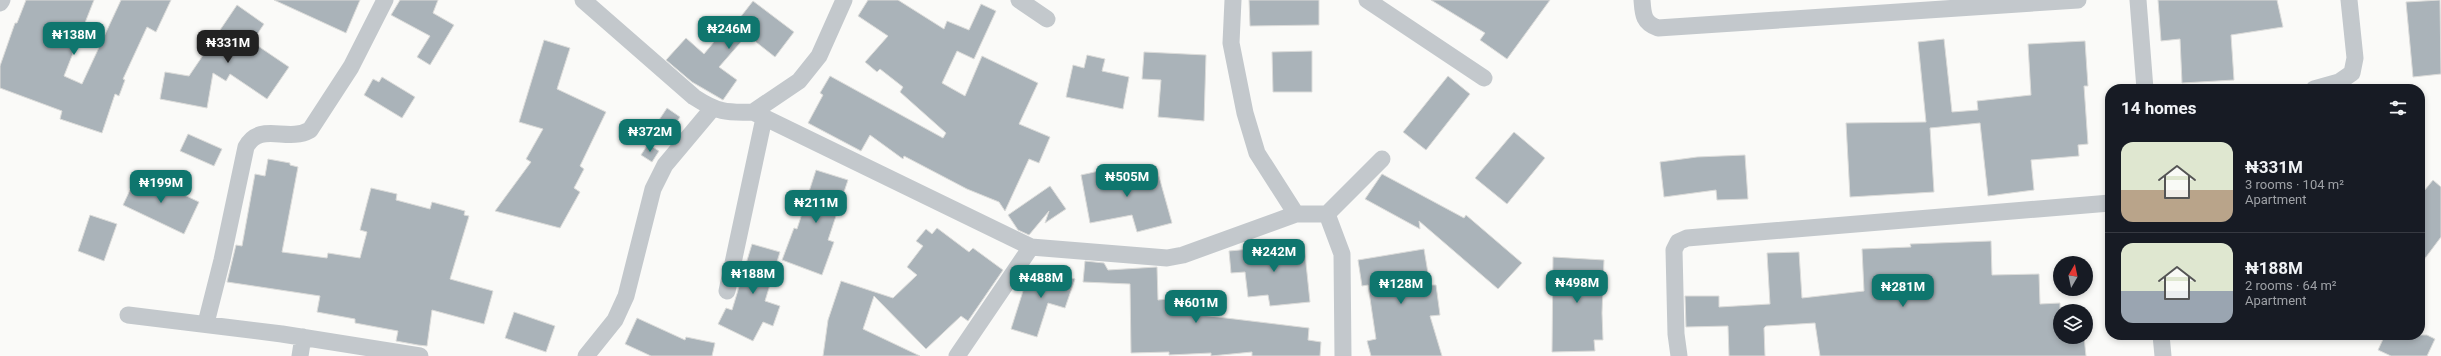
<!DOCTYPE html>
<meta charset="utf-8">
<style>
body{margin:0;font-family:Roboto,sans-serif;background:#20242c;color:#f1f3f6;height:100vh;display:flex;flex-direction:column;font-size:15px;white-space:nowrap}
*{box-sizing:border-box;margin:0}
p{font-size:13px;color:#9ea1a6}
.icon{flex:none;width:22px;height:22px;fill:none;stroke:currentColor;stroke-width:2;stroke-linecap:round;stroke-linejoin:round}
.map{position:relative;flex:1;overflow:hidden}
.side{position:absolute;left:2105px;top:84px;width:320px;height:256px;display:flex;flex-direction:column;background:#171b24;border-radius:16px;box-shadow:0 2px 6px #0003}
.side>*{flex:none}
.needle{width:26px;rotate:9deg}
.controls{position:absolute;left:2053px;top:256px;display:grid;gap:8px}
.controls a{display:grid;place-items:center;width:40px;height:40px;border-radius:50%;background:#171b24;box-shadow:0 2px 6px #0003;font-size:20px}
.price{position:absolute;translate:-50% -34px;padding:0 9px;border-radius:8px;background:#0f766e;color:#fff;font-size:13px;line-height:26px;filter:drop-shadow(0 1px 2px #0008)}
.price::after{content:'';position:absolute;left:50%;top:24px;width:12px;height:9px;margin-left:-6px;background:inherit;clip-path:polygon(0 0,100% 0,50% 100%)}
.price.current{background:#222;color:#fff}
ul{padding:0;list-style:none}
li{display:flex;align-items:center;gap:12px;height:100px;padding:0 16px}
li+li{border-top:1px solid #363941}
li span{display:grid;place-items:center;flex:none;width:112px;height:80px;border-radius:12px;color:#555}
li>.icon{margin-inline-start:auto}
span .icon{width:48px;height:48px;fill:#fffc;stroke-width:1}
li b{font-size:17px}
h2{display:flex;justify-content:space-between;align-items:center;height:48px;padding:0 16px;font-size:17px}
.map>svg:first-child{display:block}
.building{fill:#aab3b9;stroke:#dcdcda}
.lines{fill:none;stroke-linecap:round;stroke-linejoin:round}
.street{stroke:#c3c8cc;stroke-width:17}
</style>
<div class="map">
<svg width="2441" height="356" viewBox="0 0 2441 356">
<rect width="100%" height="100%" fill="#fafaf8"/>
<path class="building" d="M26 0H94L64 76 82 84 121 0H171L156 32 147 27 123 79 125 80 119 96 115 94 102 133 60 119 62 111 0 88V66L15 23H17Z
M274 0H360L346 33Z
M400 0H438L433 13 454 25 430 65 417 57 430 36 391 15Z
M868 0H898L944 29 947 21 969 30 981 4 996 11 974 59 957 51 942 83 965 96 982 56 1038 83 1019 124 1050 137 1039 163 1029 159 1005 211 999 202 967 189 904 156 903 159 870 135 861 151 808 123 823 95 820 93 830 76 943 138 946 133 900 92 903 87 880 69 877 72 865 62 888 36 858 16Z
M1249 0H1319V25L1250 26Z
M1431 0H1550L1507 59 1480 40 1485 33Z
M2158 0H2277L2283 27 2231 35 2234 80 2182 83 2180 39 2161 41Z
M2440 0 2441 74 2413 77 2406 2Z
M753 1 794 32 775 57 747 35 719 67 737 80 723 100 692 82 666 60 686 38 704 54 728 25 732 28Z
M237 5 264 24 252 42 289 67 267 99 230 74 226 81 213 73 207 108 160 99 165 72 189 76Z
M1944 39 1952 112 1978 110 1977 101 2031 95 2028 44 2085 41 2088 86H2084L2088 144 2078 145 2079 156 2031 160 2034 190 1988 196 1980 123 1930 128 1934 192 1850 197 1846 123 1926 122 1918 42Z
M544 40 570 48 557 89 606 112 580 166 584 169 574 188 580 192 560 228 495 211 531 162 526 159 543 129 519 122Z
M1312 51V92H1273L1272 52Z
M1144 52 1206 55 1204 121 1158 117 1161 80 1142 79Z
M1087 55 1105 59 1102 71 1129 77 1123 109 1066 97 1073 65 1084 68Z
M1448 76 1470 94 1426 150 1403 132Z
M382 77 415 97 402 118 364 95 373 79 379 82Z
M667 108 680 117 662 144 649 135Z
M1514 132 1545 158 1507 204 1475 178Z
M188 134 222 149 214 166 180 151Z
M648 144 659 151 652 162 641 155Z
M1745 155 1748 199 1717 200 1716 190 1664 197 1660 162 1697 157Z
M268 159 290 163V165L298 167 282 252 327 258 328 253 360 258 367 232 360 230 371 188 397 194 396 200 430 209 432 202 465 211 464 215 469 216 450 279 493 291 484 324 432 310 427 346 418 345 396 341 398 331 355 323V319L317 312 320 296 227 282 236 245 242 246 255 174 265 176Z
M1156 166 1172 223 1137 232 1132 215 1090 223 1081 175 1108 169 1110 179Z
M816 170 848 180 828 240 834 242 822 275 782 260 794 228 797 229Z
M138 173 199 202 184 234 123 205Z
M1382 174 1464 218 1466 215 1522 263 1498 289 1419 221 1420 229 1365 199Z
M2433 180 2441 187V237L2420 265V196Z
M1050 186 1066 209 1045 223 1049 211 1029 235 1018 230 1008 215Z
M90 215 117 224 104 261 78 251Z
M937 228 969 252 973 248 1003 270 968 321 961 316 926 349 874 296 863 329 920 356H823L828 320 841 281 893 298 917 275 907 267 923 246 916 241 926 229 932 234Z
M1991 241 1992 275 2039 274 2040 304 2060 303V337H2084L2086 356H1820L1815 323 1766 326 1764 328 1765 356H1729L1728 326 1686 327 1685 296H1719V307L1770 304 1767 253 1799 252 1802 298 1864 291 1862 249 1911 247 1910 244Z
M752 244 780 252 765 301 780 306 773 326 763 322 753 341 718 324 726 308 732 310Z
M1304 244 1310 302 1270 306 1268 295 1248 297 1245 272 1231 273 1229 251Z
M1424 249 1430 285H1436L1440 315 1430 316 1442 356H1371L1367 341 1376 339 1368 285 1362 286 1358 260Z
M1553 257 1604 260 1602 313 1603 340H1594L1595 351 1552 352Z
M1085 261 1104 263 1108 270 1157 267 1158 300 1168 299V311L1309 328 1308 340 1321 342 1320 356H1252V352L1211 356V353L1169 355V352L1131 353 1130 284 1083 282Z
M1036 268 1075 279 1065 308 1048 303 1037 337 1011 329 1029 272 1034 274Z
M514 312 555 326 546 352 505 338Z
M637 318 685 340 686 337 715 343 712 356H651L625 344Z
M2385 335H2427L2435 339 2427 356H2391L2378 350Z"/>
<g class="lines">
<path class="street" d="M583 0 694 97C717 112 726 113 753 112L1031 247 1167 258 1183 255 1296 214H1327L1382 159
M1019 0 1047 19
M1233 0 1231 43 1245 113 1257 153 1296 214
M1367 0 1484 78
M1642 0C1643 14 1643 23 1658 28L2078 0
M2138 0 2145 89
M0 3 2 0
M2314 89 2339 82 2352 73 2355 58 2349 0
M753 112 799 81 819 56 844 0
M1327 214 1342 254 1343 356
M727 291 764 118
M128 315 282 334 420 356
M206 323 222 260 246 147C260 121 287 143 310 130L351 67 385 0
M2161 335 2163 356
M300 356 303 337
M586 356 615 320 626 296 653 189 665 165 712 109
M957 356 1031 247
M1679 356 1676 334 1674 250 1678 242 1687 238 2110 203"/>
</g>
</svg>
<div class="controls">
<a><svg class="needle" viewBox="-14 -14 28 28"><path d="M0-13l5 13h-10z" fill="#e53935"/><path d="M0 13l5-13h-10z" fill="#9ea1a6"/></svg></a>
<a><svg class="icon" aria-label="layers" viewBox="0 0 24 24"><path d="M12 4l9 5-9 5-9-5zM3 14l9 5 9-5"/></svg></a>
</div>
<b class="price" style="left:729px;top:50px">₦246M</b>
<b class="price" style="left:74px;top:56px">₦138M</b>
<b class="price current" style="left:228px;top:64px">₦331M</b>
<b class="price" style="left:650px;top:153px">₦372M</b>
<b class="price" style="left:1127px;top:198px">₦505M</b>
<b class="price" style="left:161px;top:204px">₦199M</b>
<b class="price" style="left:816px;top:224px">₦211M</b>
<b class="price" style="left:1274px;top:273px">₦242M</b>
<b class="price" style="left:753px;top:295px">₦188M</b>
<b class="price" style="left:1041px;top:299px">₦488M</b>
<b class="price" style="left:1577px;top:304px">₦498M</b>
<b class="price" style="left:1401px;top:305px">₦128M</b>
<b class="price" style="left:1903px;top:308px">₦281M</b>
<b class="price" style="left:1196px;top:324px">₦601M</b>
<section class="side">
<h2>14 homes<svg class="icon" aria-label="filters" viewBox="0 0 24 24"><path d="M4 7h16M4 17h16"/><circle cx="9" cy="7" r="2"/><circle cx="15" cy="17" r="2"/></svg></h2>
<ul>
<li><span style="background:linear-gradient(#dfe7d0 60%,#b9a48a 0)"><svg class="icon" aria-label="home" viewBox="0 0 24 24"><path d="M3 11l9-7 9 7M6 9v11h12V9"/></svg></span><div><b>₦331M</b><p>3 rooms · 104 m²</p><p>Apartment</p></div></li>
<li><span style="background:linear-gradient(#dfe7d0 60%,#9aa5b1 0)"><svg class="icon" aria-label="home" viewBox="0 0 24 24"><path d="M3 11l9-7 9 7M6 9v11h12V9"/></svg></span><div><b>₦188M</b><p>2 rooms · 64 m²</p><p>Apartment</p></div></li>
</ul>
</section>
</div>
